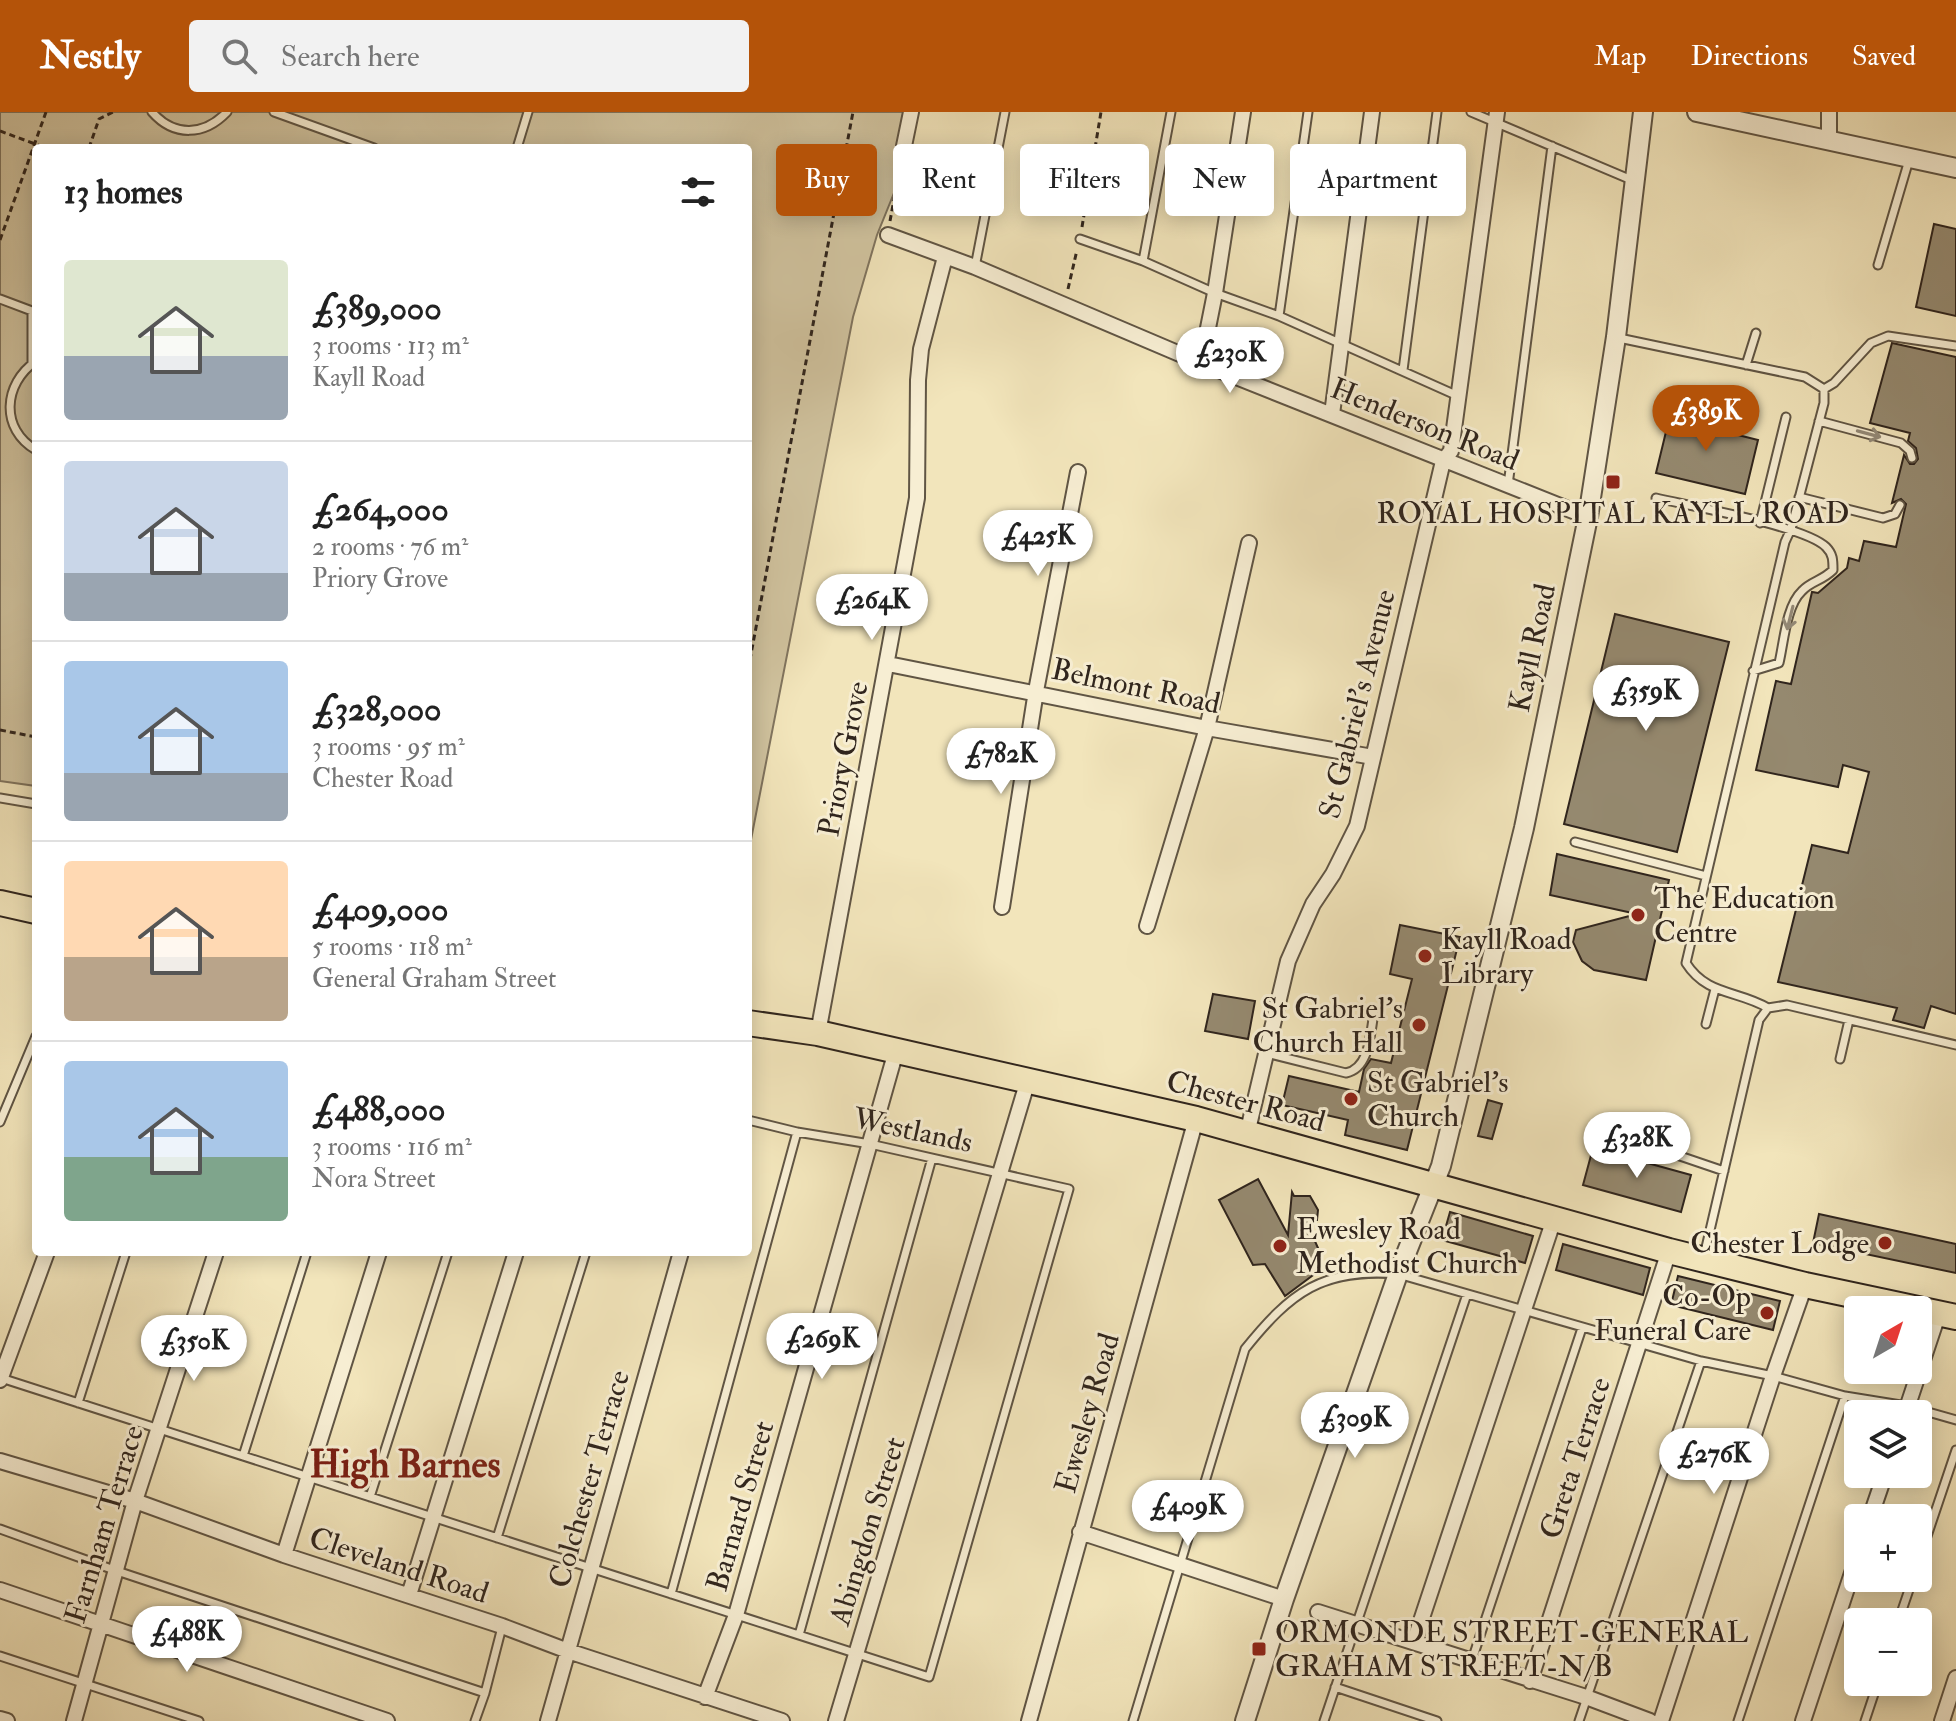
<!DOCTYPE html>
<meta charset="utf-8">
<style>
body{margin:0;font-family:"IM FELL Double Pica",serif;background:#f2f2f2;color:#222;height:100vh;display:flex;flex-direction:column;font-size:30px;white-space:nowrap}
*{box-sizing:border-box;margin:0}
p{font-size:26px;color:#767676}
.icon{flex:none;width:44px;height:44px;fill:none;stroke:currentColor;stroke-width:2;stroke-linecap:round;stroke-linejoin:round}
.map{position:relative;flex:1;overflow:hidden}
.panel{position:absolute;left:32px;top:32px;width:720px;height:1112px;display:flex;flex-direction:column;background:#fff;border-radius:8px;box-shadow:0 4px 20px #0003}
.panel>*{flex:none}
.hud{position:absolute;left:776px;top:32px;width:760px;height:72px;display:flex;gap:16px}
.needle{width:52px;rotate:39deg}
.buttons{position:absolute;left:1844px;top:1184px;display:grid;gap:16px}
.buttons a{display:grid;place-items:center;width:88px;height:88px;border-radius:8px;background:#fff;box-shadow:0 4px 20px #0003;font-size:40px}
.price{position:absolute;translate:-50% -68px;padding:0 18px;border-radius:28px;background:#fff;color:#222;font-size:26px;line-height:52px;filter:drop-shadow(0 2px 4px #0008)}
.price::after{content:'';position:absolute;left:50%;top:48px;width:24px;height:18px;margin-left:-12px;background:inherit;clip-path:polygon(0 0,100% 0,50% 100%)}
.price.selected{background:#b45309;color:#fff}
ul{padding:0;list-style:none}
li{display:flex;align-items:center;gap:24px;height:200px;padding:0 32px}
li+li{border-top:2px solid #e0e0e0}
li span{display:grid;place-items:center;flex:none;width:224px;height:160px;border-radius:8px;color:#555}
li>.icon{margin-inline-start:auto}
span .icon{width:96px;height:96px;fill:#fffc;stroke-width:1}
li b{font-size:34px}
h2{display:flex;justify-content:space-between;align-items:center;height:96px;padding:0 32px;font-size:34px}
.chip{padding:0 28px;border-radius:8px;background:#fff;box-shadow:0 4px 20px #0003;font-size:28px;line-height:72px}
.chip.selected{background:#b45309;color:#fff}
header{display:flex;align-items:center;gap:48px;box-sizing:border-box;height:112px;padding:0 40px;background:#b45309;color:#fff}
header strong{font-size:38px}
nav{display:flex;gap:44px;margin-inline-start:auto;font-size:28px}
.search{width:560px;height:72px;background:#f2f2f2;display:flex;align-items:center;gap:20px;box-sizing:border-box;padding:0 28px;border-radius:8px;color:#767676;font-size:30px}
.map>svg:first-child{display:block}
.green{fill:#d1c4a0;stroke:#80745e;stroke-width:2}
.building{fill:#95896f;stroke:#30251d;stroke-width:2}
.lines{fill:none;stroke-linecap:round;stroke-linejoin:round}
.service-casing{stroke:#605544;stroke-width:11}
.minor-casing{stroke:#605544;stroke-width:18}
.tertiary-casing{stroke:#605544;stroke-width:22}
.primary-casing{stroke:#30251d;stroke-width:28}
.path{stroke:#30251d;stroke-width:3;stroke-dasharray:6 4;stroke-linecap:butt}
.service{stroke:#f7eed3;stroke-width:7}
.minor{stroke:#f7eed3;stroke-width:14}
.tertiary{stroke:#f7eed3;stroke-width:18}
.primary{stroke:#f2e5bb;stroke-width:24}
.oneway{stroke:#948a78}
.poi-dot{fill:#8f2418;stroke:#f7eed3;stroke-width:3}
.labels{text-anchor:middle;stroke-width:6;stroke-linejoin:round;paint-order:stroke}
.street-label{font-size:30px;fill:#30251d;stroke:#f7eed3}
.poi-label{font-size:30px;fill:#30251d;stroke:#f7eed3;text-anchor:start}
.district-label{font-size:38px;font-weight:bold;fill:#7a1f14;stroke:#f7eed3}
</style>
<header>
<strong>Nestly</strong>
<div class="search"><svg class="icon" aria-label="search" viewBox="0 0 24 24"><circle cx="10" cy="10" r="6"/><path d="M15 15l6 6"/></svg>Search here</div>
<nav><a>Map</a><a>Directions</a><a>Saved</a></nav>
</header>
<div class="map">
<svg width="1956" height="1609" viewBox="0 0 1956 1609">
<rect width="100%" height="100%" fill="#f2e5bb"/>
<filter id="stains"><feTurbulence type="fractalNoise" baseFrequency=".0025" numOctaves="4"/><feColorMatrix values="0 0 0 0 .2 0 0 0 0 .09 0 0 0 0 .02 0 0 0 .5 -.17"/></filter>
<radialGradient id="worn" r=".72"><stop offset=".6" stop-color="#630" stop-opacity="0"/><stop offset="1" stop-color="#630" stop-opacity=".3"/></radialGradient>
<path class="green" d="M0 0H912L896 76 877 123 853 205 748 743V36H36V674L0 669Z"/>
<path class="building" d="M1934 112 1956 117V204L1916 195Z
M1892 231 1956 245V902L1931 894 1924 916 1893 908 1897 896 1778 870 1812 733 1848 741 1869 660 1843 653 1838 675 1756 658 1776 569 1791 572 1812 480 1818 481 1847 456 1849 446 1859 449 1864 429 1896 435 1906 392 1901 387 1892 391 1904 343 1910 352H1914L1918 347 1916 336 1908 329 1910 321 1870 311Z
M1672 295 1709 304 1706 315 1758 328 1745 382 1656 361Z
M1615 502 1729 530 1677 740 1564 712Z
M1557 742 1669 768 1646 868 1594 858 1582 849 1573 830 1576 818 1637 802 1550 783Z
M1400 813 1460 825 1407 1038 1345 1023 1348 1008 1282 993 1289 964 1359 980 1364 957 1371 947 1391 951 1412 867 1390 862Z
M1213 882 1255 889 1248 927 1205 919Z
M1488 988 1502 992 1492 1027 1478 1024Z
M1593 1036 1691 1063 1681 1100 1583 1073Z
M1258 1067 1288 1123 1292 1080 1294 1084H1310L1318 1098 1317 1108 1305 1107 1322 1145 1320 1158 1285 1184 1265 1152 1253 1153 1219 1088Z
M1450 1100 1533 1124 1525 1151 1442 1128Z
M1819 1102 1956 1132V1161L1813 1131Z
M1563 1132 1650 1156 1643 1183 1556 1158Z
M1678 1164 1780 1189 1773 1218 1671 1193Z"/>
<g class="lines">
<g class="service-casing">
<path id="service" d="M152 0C174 25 204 24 227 0
M274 0 374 36
M1471 0 1634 69
M517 36 528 0
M1080 127 1143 149 1215 181 1279 204 1458 284
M1143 149 1171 0
M1878 153 1909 48
M975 155 1005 0
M0 187 32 199V251
M1279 204 1308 0
M1619 226 1805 265 1824 277 1834 271 1871 231 1888 224 1956 234
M36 249C3 272 0 317 36 338
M1746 253 1756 221
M1403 258 1437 0
M1819 309 1901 331 1910 339 1912 346
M1508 373 1552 34
M1799 385 1883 406 1895 402 1900 393
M1656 386C1690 394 1805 414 1826 435 1833 442 1833 448 1833 458 1822 469 1811 469 1802 479 1786 494 1784 530 1779 551L1753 559
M1760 411 1786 305
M0 686 36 692
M1575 730 1706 764
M1768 896C1738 878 1707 884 1686 851L1785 430 1791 417 1824 291V277
M1706 912 1715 877
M1266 941 1346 961C1370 956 1370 922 1374 901
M1840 947 1849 908
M0 1010 36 924
M1671 1041 1724 1059
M1704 1144 1759 908 1768 896 1787 893 1956 933
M1 1266 929 1565 1069 1077 870 1032 797 1020 748 1008
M78 1291 126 1140
M243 1344 307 1140
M370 1385 448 1140
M0 1417 117 1459 485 1581
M497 1426 586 1140
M1918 1451 1956 1338
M671 1482 797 1020
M1898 1510 1913 1466
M799 1523 932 1046
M0 1544 199 1609
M1472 1548 1582 1216
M1335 1575 1437 1609
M475 1609 485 1581 502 1515
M1133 1609 1245 1237C1291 1180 1322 1156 1398 1162L1701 1249 1773 1264 1845 1284 1907 1294 1956 1308
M1324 1609 1467 1182
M1579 1609 1701 1249
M1738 1609 1845 1284
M1865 1609 1878 1570"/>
</g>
<g class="minor-casing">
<path id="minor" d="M1829 0V27
M904 34 911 0
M888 123 975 155 1201 251 1588 405
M1201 251 1215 181 1243 0
M1332 302 1372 0
M888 552 1207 616 1373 645
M1002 795 1036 579 1078 360
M1147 814 1207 616 1249 431
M818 921 917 386 918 268 921 237 945 145
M1247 1022 1288 849 1313 792 1333 762 1357 714 1443 349 1451 339 1497 0
M0 1268 47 1140
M1905 1302 1939 1200
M0 1349 135 1389 284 1443 502 1514 568 1539 782 1609
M1870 1406 1885 1362
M1080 1420 1284 1487
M284 1443 379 1140
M0 1478 387 1609
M409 1483 516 1140
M1318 1500 1586 1585 1650 1609
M1414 1530 1554 1107
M1530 1569 1669 1139
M705 1585 736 1503 896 939
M0 1607 7 1609
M74 1609 135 1389 216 1140
M548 1609 681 1140
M836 1609 1028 968
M1029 1609 1196 1007
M1661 1609 1773 1264 1805 1173
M1803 1609 1858 1443
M1942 1609 1956 1566"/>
</g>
<g class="tertiary-casing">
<path id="tertiary" d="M1697 0 1956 56
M1245 1609 1284 1487 1398 1162 1441 1054 1524 716 1588 405 1616 225 1643 0"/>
</g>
<g class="primary-casing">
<path id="primary" d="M0 791 36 799
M748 911 818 921 1196 1007 1669 1139 1805 1173 1956 1205"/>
</g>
<path class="path" d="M0 19 46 36
M89 36 99 7 113 0
M890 109 901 50
M1082 115 1101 0
M0 128 46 0
M1068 177 1077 138
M748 558 853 0
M0 618 36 625"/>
<use href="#service" class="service"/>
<use href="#minor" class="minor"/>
<use href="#tertiary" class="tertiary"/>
<use href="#primary" class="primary"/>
</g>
<defs><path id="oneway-shaft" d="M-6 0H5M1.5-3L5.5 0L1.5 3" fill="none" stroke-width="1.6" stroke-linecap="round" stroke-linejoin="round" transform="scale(2)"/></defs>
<g class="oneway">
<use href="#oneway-shaft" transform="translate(1869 322) rotate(15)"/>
<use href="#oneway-shaft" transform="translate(1790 506) rotate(104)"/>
</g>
<g class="poi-dot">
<rect x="1605" y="362" width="16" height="16" rx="4"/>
<circle cx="1638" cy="803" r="8"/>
<circle cx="1425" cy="844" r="8"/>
<circle cx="1419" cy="913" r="8"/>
<circle cx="1351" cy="987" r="8"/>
<circle cx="1885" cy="1131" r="8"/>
<circle cx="1280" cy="1134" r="8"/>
<circle cx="1767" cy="1201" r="8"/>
<rect x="1251" y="1529" width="16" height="16" rx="4"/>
</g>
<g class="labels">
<g class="street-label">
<text transform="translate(1425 312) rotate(22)" y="10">Henderson Road</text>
<text transform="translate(1532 536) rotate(-78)" y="10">Kayll Road</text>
<text transform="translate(1136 574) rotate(12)" y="10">Belmont Road</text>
<text transform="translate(1357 592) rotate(-76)" y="10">St Gabriel's Avenue</text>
<text transform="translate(843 647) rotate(-79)" y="10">Priory Grove</text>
<text transform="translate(1246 989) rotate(15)" y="10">Chester Road</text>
<text transform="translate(913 1018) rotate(12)" y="10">Westlands</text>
<text transform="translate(1087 1301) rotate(-74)" y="10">Ewesley Road</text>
<text transform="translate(1575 1346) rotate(-72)" y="10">Greta Terrace</text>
<text transform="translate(589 1367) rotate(-74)" y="10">Colchester Terrace</text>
<text transform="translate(740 1394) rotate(-74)" y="10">Barnard Street</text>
<text transform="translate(104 1412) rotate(-73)" y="10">Farnham Terrace</text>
<text transform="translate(867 1419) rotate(-73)" y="10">Abingdon Street</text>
<text transform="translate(399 1453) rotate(18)" y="10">Cleveland Road</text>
</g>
<g class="poi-label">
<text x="1613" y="411" text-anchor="middle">ROYAL HOSPITAL KAYLL ROAD</text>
<text x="1654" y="796">The Education<tspan x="1654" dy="34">Centre</tspan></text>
<text x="1441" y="837">Kayll Road<tspan x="1441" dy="34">Library</tspan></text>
<text x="1403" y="906" text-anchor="end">St Gabriel's<tspan x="1403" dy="34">Church Hall</tspan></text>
<text x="1367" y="980">St Gabriel's<tspan x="1367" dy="34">Church</tspan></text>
<text x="1296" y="1127">Ewesley Road<tspan x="1296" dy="34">Methodist Church</tspan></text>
<text x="1869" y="1141" text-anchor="end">Chester Lodge</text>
<text x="1751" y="1194" text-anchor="end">Co-Op<tspan x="1751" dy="34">Funeral Care</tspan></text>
<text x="1275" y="1530">ORMONDE STREET-GENERAL<tspan x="1275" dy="34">GRAHAM STREET-N/B</tspan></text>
</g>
<g class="district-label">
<text x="405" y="1365">High Barnes</text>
</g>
</g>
<rect width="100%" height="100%" filter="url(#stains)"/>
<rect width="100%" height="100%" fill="url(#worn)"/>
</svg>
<div class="buttons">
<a><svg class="needle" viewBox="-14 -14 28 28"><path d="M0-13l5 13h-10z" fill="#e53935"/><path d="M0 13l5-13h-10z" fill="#767676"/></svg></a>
<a><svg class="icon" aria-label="layers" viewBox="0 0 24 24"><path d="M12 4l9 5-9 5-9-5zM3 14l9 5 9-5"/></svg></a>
<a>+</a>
<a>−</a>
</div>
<b class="price" style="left:1230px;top:283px">£230K</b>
<b class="price selected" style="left:1706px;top:341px">£389K</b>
<b class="price" style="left:1038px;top:466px">£425K</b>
<b class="price" style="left:872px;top:530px">£264K</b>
<b class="price" style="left:1646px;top:621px">£359K</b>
<b class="price" style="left:1001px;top:684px">£782K</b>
<b class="price" style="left:1637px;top:1068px">£328K</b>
<b class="price" style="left:822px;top:1269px">£269K</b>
<b class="price" style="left:194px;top:1271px">£350K</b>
<b class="price" style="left:1355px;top:1348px">£309K</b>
<b class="price" style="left:1714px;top:1384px">£276K</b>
<b class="price" style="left:1188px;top:1436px">£409K</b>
<b class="price" style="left:187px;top:1562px">£488K</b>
<div class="hud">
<a class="chip selected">Buy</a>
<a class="chip">Rent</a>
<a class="chip">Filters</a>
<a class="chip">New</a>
<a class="chip">Apartment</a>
</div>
<section class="panel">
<h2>13 homes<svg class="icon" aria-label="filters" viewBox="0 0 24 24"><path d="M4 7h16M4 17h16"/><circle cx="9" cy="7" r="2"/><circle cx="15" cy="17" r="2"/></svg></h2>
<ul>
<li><span style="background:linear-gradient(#dfe7d0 60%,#9aa5b1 0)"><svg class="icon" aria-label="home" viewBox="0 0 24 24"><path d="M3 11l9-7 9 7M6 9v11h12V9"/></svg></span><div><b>£389,000</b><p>3 rooms · 113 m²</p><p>Kayll Road</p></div></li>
<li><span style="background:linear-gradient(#c9d6e8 70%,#9aa5b1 0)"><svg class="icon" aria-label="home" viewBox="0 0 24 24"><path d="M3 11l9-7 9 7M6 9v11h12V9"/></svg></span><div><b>£264,000</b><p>2 rooms · 76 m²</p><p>Priory Grove</p></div></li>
<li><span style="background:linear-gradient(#a9c7e8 70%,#9aa5b1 0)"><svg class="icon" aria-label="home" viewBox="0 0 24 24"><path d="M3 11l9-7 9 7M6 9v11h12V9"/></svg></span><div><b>£328,000</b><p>3 rooms · 95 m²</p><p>Chester Road</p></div></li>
<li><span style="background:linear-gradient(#ffd9b3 60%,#b9a48a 0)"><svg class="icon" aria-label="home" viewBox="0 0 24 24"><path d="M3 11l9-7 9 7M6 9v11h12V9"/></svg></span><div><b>£409,000</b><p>5 rooms · 118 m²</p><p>General Graham Street</p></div></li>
<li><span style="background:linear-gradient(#a9c7e8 60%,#7fa58c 0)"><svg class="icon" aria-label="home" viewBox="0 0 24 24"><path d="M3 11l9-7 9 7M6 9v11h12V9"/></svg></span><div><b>£488,000</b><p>3 rooms · 116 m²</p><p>Nora Street</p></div></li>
</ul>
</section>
</div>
